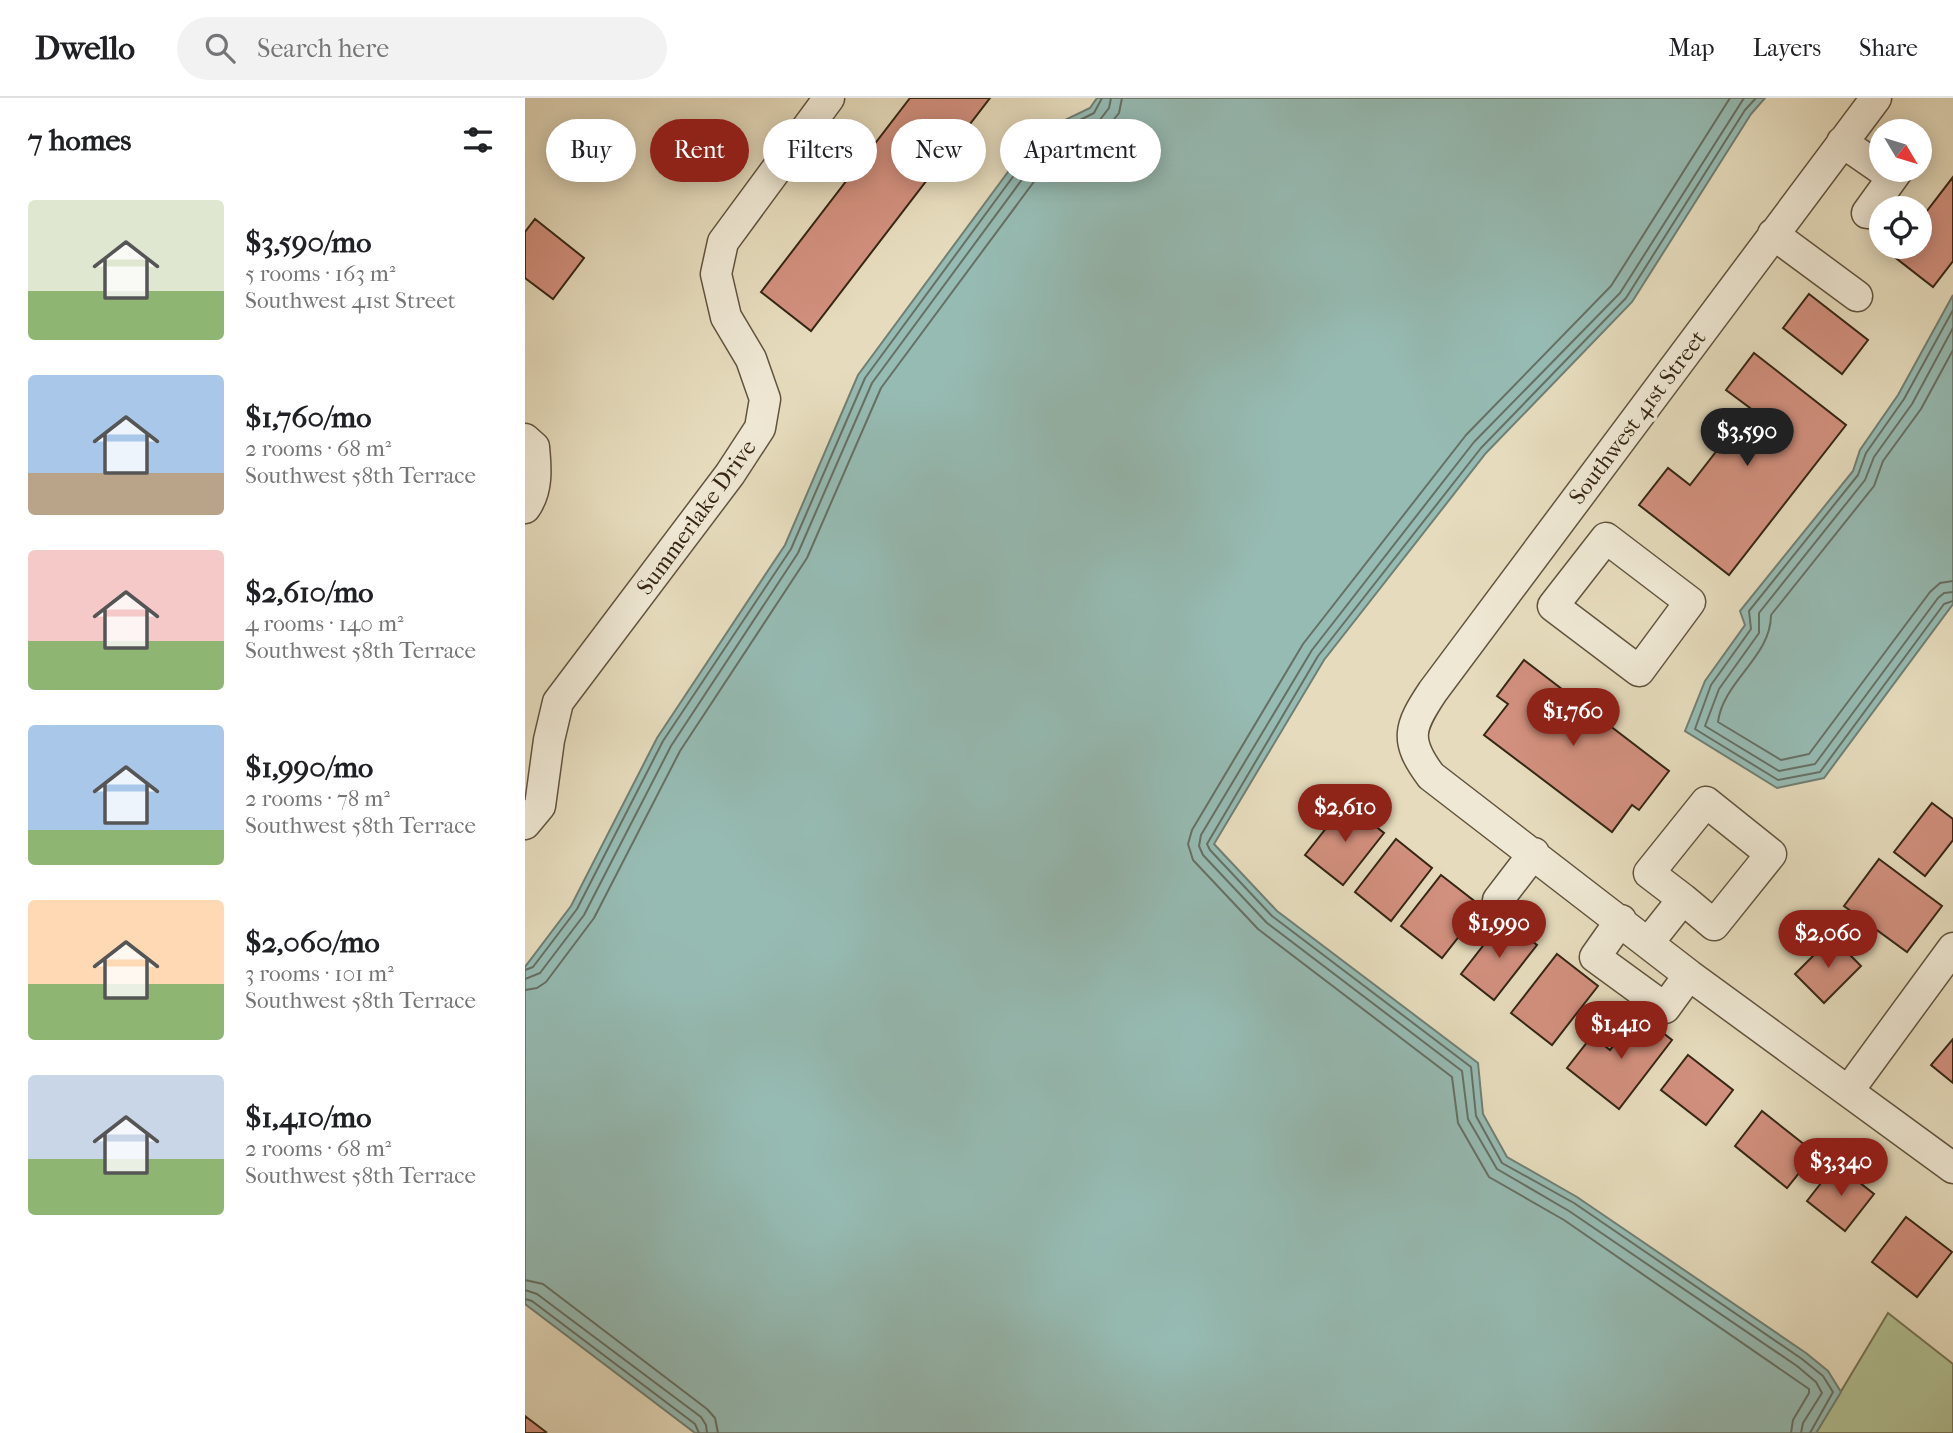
<!DOCTYPE html>
<meta charset="utf-8">
<style>
body{margin:0;font-family:"IM FELL French Canon",serif;background:#f2f2f2;color:#202124;height:100vh;display:flex;flex-direction:column;font-size:26px;white-space:nowrap}
*{box-sizing:border-box;margin:0}
p{font-size:23px;color:#757577}
.icon{flex:none;width:38px;height:38px;fill:none;stroke:currentColor;stroke-width:2;stroke-linecap:round;stroke-linejoin:round}
.map{position:relative;flex:1;overflow:hidden}
.sheet{display:flex;flex-direction:column;background:#fff;width:525px}
.sheet>*{flex:none}
.top-card{position:absolute;left:21px;top:21px;width:665px;height:63px;display:flex;gap:14px}
.needle{width:46px;rotate:128deg}
.fabs{position:absolute;left:1344px;top:21px;display:grid;gap:14px}
.fabs a{display:grid;place-items:center;width:63px;height:63px;border-radius:50%;background:#fff;box-shadow:0 4px 18px #0003;font-size:35px}
.price{position:absolute;translate:-50% -60px;padding:0 16px;border-radius:24px;background:#8f2418;color:#fff;font-size:23px;line-height:46px;filter:drop-shadow(0 2px 4px #0008)}
.price::after{content:'';position:absolute;left:50%;top:42px;width:21px;height:16px;margin-left:-10px;background:inherit;clip-path:polygon(0 0,100% 0,50% 100%)}
.price.selected{background:#222;color:#fff}
ul{padding:0;list-style:none}
li{display:flex;align-items:center;gap:21px;height:175px;padding:0 28px}
li span{display:grid;place-items:center;flex:none;width:196px;height:140px;border-radius:7px;color:#555}
li>.icon{margin-inline-start:auto}
span .icon{width:84px;height:84px;fill:#fffc;stroke-width:1}
li b{font-size:30px}
h2{display:flex;justify-content:space-between;align-items:center;height:84px;padding:0 28px;font-size:30px}
.chip{padding:0 24px;border-radius:32px;background:#fff;box-shadow:0 4px 18px #0003;font-size:24px;line-height:63px}
.chip.selected{background:#8f2418;color:#fff}
header{display:flex;align-items:center;gap:42px;box-sizing:border-box;height:98px;padding:0 35px;background:#fff;border-bottom:2px solid #e0e0e0}
header strong{font-size:33px}
nav{display:flex;gap:38px;margin-inline-start:auto;font-size:24px}
.search{width:490px;height:63px;background:#f2f2f2;display:flex;align-items:center;gap:18px;box-sizing:border-box;padding:0 24px;border-radius:38px;color:#757577;font-size:26px}
main{display:flex;flex:1;min-height:0}
.map>svg:first-child{display:block}
.green{fill:#b2c194;stroke:#747454;stroke-width:2}
.water{fill:#96bbb3;stroke:#707f73;stroke-width:2}
.lines{fill:none;stroke-linecap:round;stroke-linejoin:round}
.shore{stroke:#667064;stroke-width:2}
.building{fill:#d2907e;stroke:#362614;stroke-width:2}
.minor-casing{stroke:#62543e;stroke-width:33}
.minor{stroke:#efe8d4;stroke-width:30}
.labels{text-anchor:middle;stroke-width:7;stroke-linejoin:round;paint-order:stroke}
.street-label{font-size:23px;fill:#362614;stroke:#efe8d4}
</style>
<header>
<strong>Dwello</strong>
<div class="search"><svg class="icon" aria-label="search" viewBox="0 0 24 24"><circle cx="10" cy="10" r="6"/><path d="M15 15l6 6"/></svg>Search here</div>
<nav><a>Map</a><a>Layers</a><a>Share</a></nav>
</header>
<main>
<section class="sheet">
<h2>7 homes<svg class="icon" aria-label="filters" viewBox="0 0 24 24"><path d="M4 7h16M4 17h16"/><circle cx="9" cy="7" r="2"/><circle cx="15" cy="17" r="2"/></svg></h2>
<ul>
<li><span style="background:linear-gradient(#dfe7d0 65%,#8fb573 0)"><svg class="icon" aria-label="home" viewBox="0 0 24 24"><path d="M3 11l9-7 9 7M6 9v11h12V9"/></svg></span><div><b>$3,590/mo</b><p>5 rooms · 163 m²</p><p>Southwest 41st Street</p></div></li>
<li><span style="background:linear-gradient(#a9c7e8 70%,#b9a48a 0)"><svg class="icon" aria-label="home" viewBox="0 0 24 24"><path d="M3 11l9-7 9 7M6 9v11h12V9"/></svg></span><div><b>$1,760/mo</b><p>2 rooms · 68 m²</p><p>Southwest 58th Terrace</p></div></li>
<li><span style="background:linear-gradient(#f6c9c9 65%,#8fb573 0)"><svg class="icon" aria-label="home" viewBox="0 0 24 24"><path d="M3 11l9-7 9 7M6 9v11h12V9"/></svg></span><div><b>$2,610/mo</b><p>4 rooms · 140 m²</p><p>Southwest 58th Terrace</p></div></li>
<li><span style="background:linear-gradient(#a9c7e8 75%,#8fb573 0)"><svg class="icon" aria-label="home" viewBox="0 0 24 24"><path d="M3 11l9-7 9 7M6 9v11h12V9"/></svg></span><div><b>$1,990/mo</b><p>2 rooms · 78 m²</p><p>Southwest 58th Terrace</p></div></li>
<li><span style="background:linear-gradient(#ffd9b3 60%,#8fb573 0)"><svg class="icon" aria-label="home" viewBox="0 0 24 24"><path d="M3 11l9-7 9 7M6 9v11h12V9"/></svg></span><div><b>$2,060/mo</b><p>3 rooms · 101 m²</p><p>Southwest 58th Terrace</p></div></li>
<li><span style="background:linear-gradient(#c9d6e8 60%,#8fb573 0)"><svg class="icon" aria-label="home" viewBox="0 0 24 24"><path d="M3 11l9-7 9 7M6 9v11h12V9"/></svg></span><div><b>$1,410/mo</b><p>2 rooms · 68 m²</p><p>Southwest 58th Terrace</p></div></li>
</ul>
</section>
<div class="map">
<svg width="1428" height="1335" viewBox="0 0 1428 1335">
<rect width="100%" height="100%" fill="#e6dcbd"/>
<filter id="stains"><feTurbulence type="fractalNoise" baseFrequency=".00286" numOctaves="4"/><feColorMatrix values="0 0 0 0 .2 0 0 0 0 .09 0 0 0 0 .02 0 0 0 .5 -.17"/></filter>
<radialGradient id="worn" r=".72"><stop offset=".6" stop-color="#630" stop-opacity="0"/><stop offset="1" stop-color="#630" stop-opacity=".3"/></radialGradient>
<path class="green" d="M1363 1215 1428 1266V1335H1291Z"/>
<path class="water" d="M572 0H1240L1226 16 1107 204 961 355 799 562 689 746 752 813 953 965 958 1016 982 1059 1052 1099 1281 1255 1303 1273 1316 1294 1291 1335H170L0 1206V869L46 808 132 640 260 447 333 277 511 36 565 10Z
M1428 197V506L1299 680 1252 690 1160 633 1180 583 1220 527 1215 513 1328 373 1335 352 1373 297Z"/>
<g class="lines">
<path class="shore" d="M1205 0 1086 188 941 337 778 546 667 732 663 746 668 762 733 831 927 979 933 1025 964 1079 1039 1122 1284 1291V1295L1268 1322 1266 1335
M1219 0 1095 195 949 344 787 552 676 737 674 748 678 757 742 825 937 973 943 1021 972 1071 1044 1113 1272 1268 1291 1284 1297 1295 1278 1325 1276 1335
M1231 0 1220 12 1101 200 956 350 793 558 682 746 685 752 747 818 946 969 951 1018 977 1065 1049 1105 1277 1261 1298 1278 1308 1294 1285 1335
M1428 212 1379 301 1341 355 1333 377 1224 513 1226 531 1186 587 1170 631 1253 682 1295 674 1419 506 1428 503
M1428 230 1387 306 1349 359 1340 382 1234 515V535L1194 591 1180 628 1254 673 1290 666 1413 500 1419 495 1428 494
M1428 252 1396 311 1358 363 1349 388 1246 517C1246 559 1198 583 1193 624L1256 662 1284 656 1405 494 1415 485 1428 483
M0 872 8 869 52 811 138 643 266 451 340 280 515 42 569 15 577 0
M0 881 15 875 59 817 146 648 273 455 347 285 521 49 574 23 584 10 586 0
M0 892 12 890 21 884 69 820 155 653 282 460 356 290 528 58 582 30 594 15 597 0
M0 1182 18 1186 182 1311 190 1320 193 1335
M0 1192 12 1196 176 1319 181 1327 182 1335
M0 1201 7 1203 170 1326 174 1335"/>
</g>
<path class="building" d="M385 0H465L286 233 236 194Z
M1428 79V163L1408 189 1367 157 1374 149H1395V122Z
M10 121 59 160 28 201 0 180V134Z
M1284 196 1343 242 1317 276 1258 230Z
M1229 255 1321 327 1204 477 1114 407 1143 370 1165 387 1225 310 1201 292Z
M999 562 1144 673 1114 712 1107 707 1087 734 959 637 983 606 972 598Z
M821 705 859 735 818 787 780 757Z
M1407 705 1428 721V742L1400 778 1369 754Z
M871 741 907 770 866 823 830 794Z
M1354 761 1417 808 1382 854 1319 808Z
M916 777 957 809 917 860 876 828Z
M979 821 1012 847 969 902 936 876Z
M1307 839 1336 868 1299 905 1270 876Z
M1032 856 1073 888 1027 947 986 915Z
M1114 916 1147 942 1094 1011 1042 970 1067 938 1085 952Z
M1428 941V985L1406 967Z
M1163 957 1208 992 1181 1027 1136 992Z
M1237 1013 1290 1055 1262 1090 1210 1048Z
M1311 1066 1349 1096 1320 1133 1282 1103Z
M1381 1119 1427 1154 1392 1199 1347 1164Z
M0 1318 21 1334 19 1335H0Z"/>
<g class="lines">
<g class="minor-casing">
<path id="minor" d="M1351 0 908 593C884 629 879 642 906 678L1164 877 1428 1070
M1317 44 1356 71
M1342 115 1373 72
M1248 136 1332 198
M0 341 9 349C11 370 13 392 0 410
M1081 440 1165 504 1114 573 1028 508Z
M0 726 15 708 24 642 33 604 205 376 235 330 240 301 226 261 201 219 191 176 198 144 304 0
M973 802 1009 755
M1096 822 1070 859 1140 910 1164 877
M1124 844 1158 801 1189 827 1246 756 1181 704 1124 775 1158 801
M1324 992 1428 850"/>
</g>
<use href="#minor" class="minor"/>
</g>
<g class="labels">
<g class="street-label">
<text transform="translate(1112 319) rotate(-53)" y="8">Southwest 41st Street</text>
<text transform="translate(171 419) rotate(-54)" y="8">Summerlake Drive</text>
</g>
</g>
<rect width="100%" height="100%" filter="url(#stains)"/>
<rect width="100%" height="100%" fill="url(#worn)"/>
</svg>
<div class="fabs">
<a><svg class="needle" viewBox="-14 -14 28 28"><path d="M0-13l5 13h-10z" fill="#e53935"/><path d="M0 13l5-13h-10z" fill="#757577"/></svg></a>
<a><svg class="icon" aria-label="locate" viewBox="0 0 24 24"><circle cx="12" cy="12" r="6"/><path d="M12 2v4M12 18v4M2 12h4M18 12h4"/></svg></a>
</div>
<b class="price selected" style="left:1222px;top:370px">$3,590</b>
<b class="price" style="left:1048px;top:650px">$1,760</b>
<b class="price" style="left:820px;top:746px">$2,610</b>
<b class="price" style="left:974px;top:862px">$1,990</b>
<b class="price" style="left:1303px;top:872px">$2,060</b>
<b class="price" style="left:1096px;top:963px">$1,410</b>
<b class="price" style="left:1316px;top:1100px">$3,340</b>
<div class="top-card">
<a class="chip">Buy</a>
<a class="chip selected">Rent</a>
<a class="chip">Filters</a>
<a class="chip">New</a>
<a class="chip">Apartment</a>
</div>
</div>
</main>
